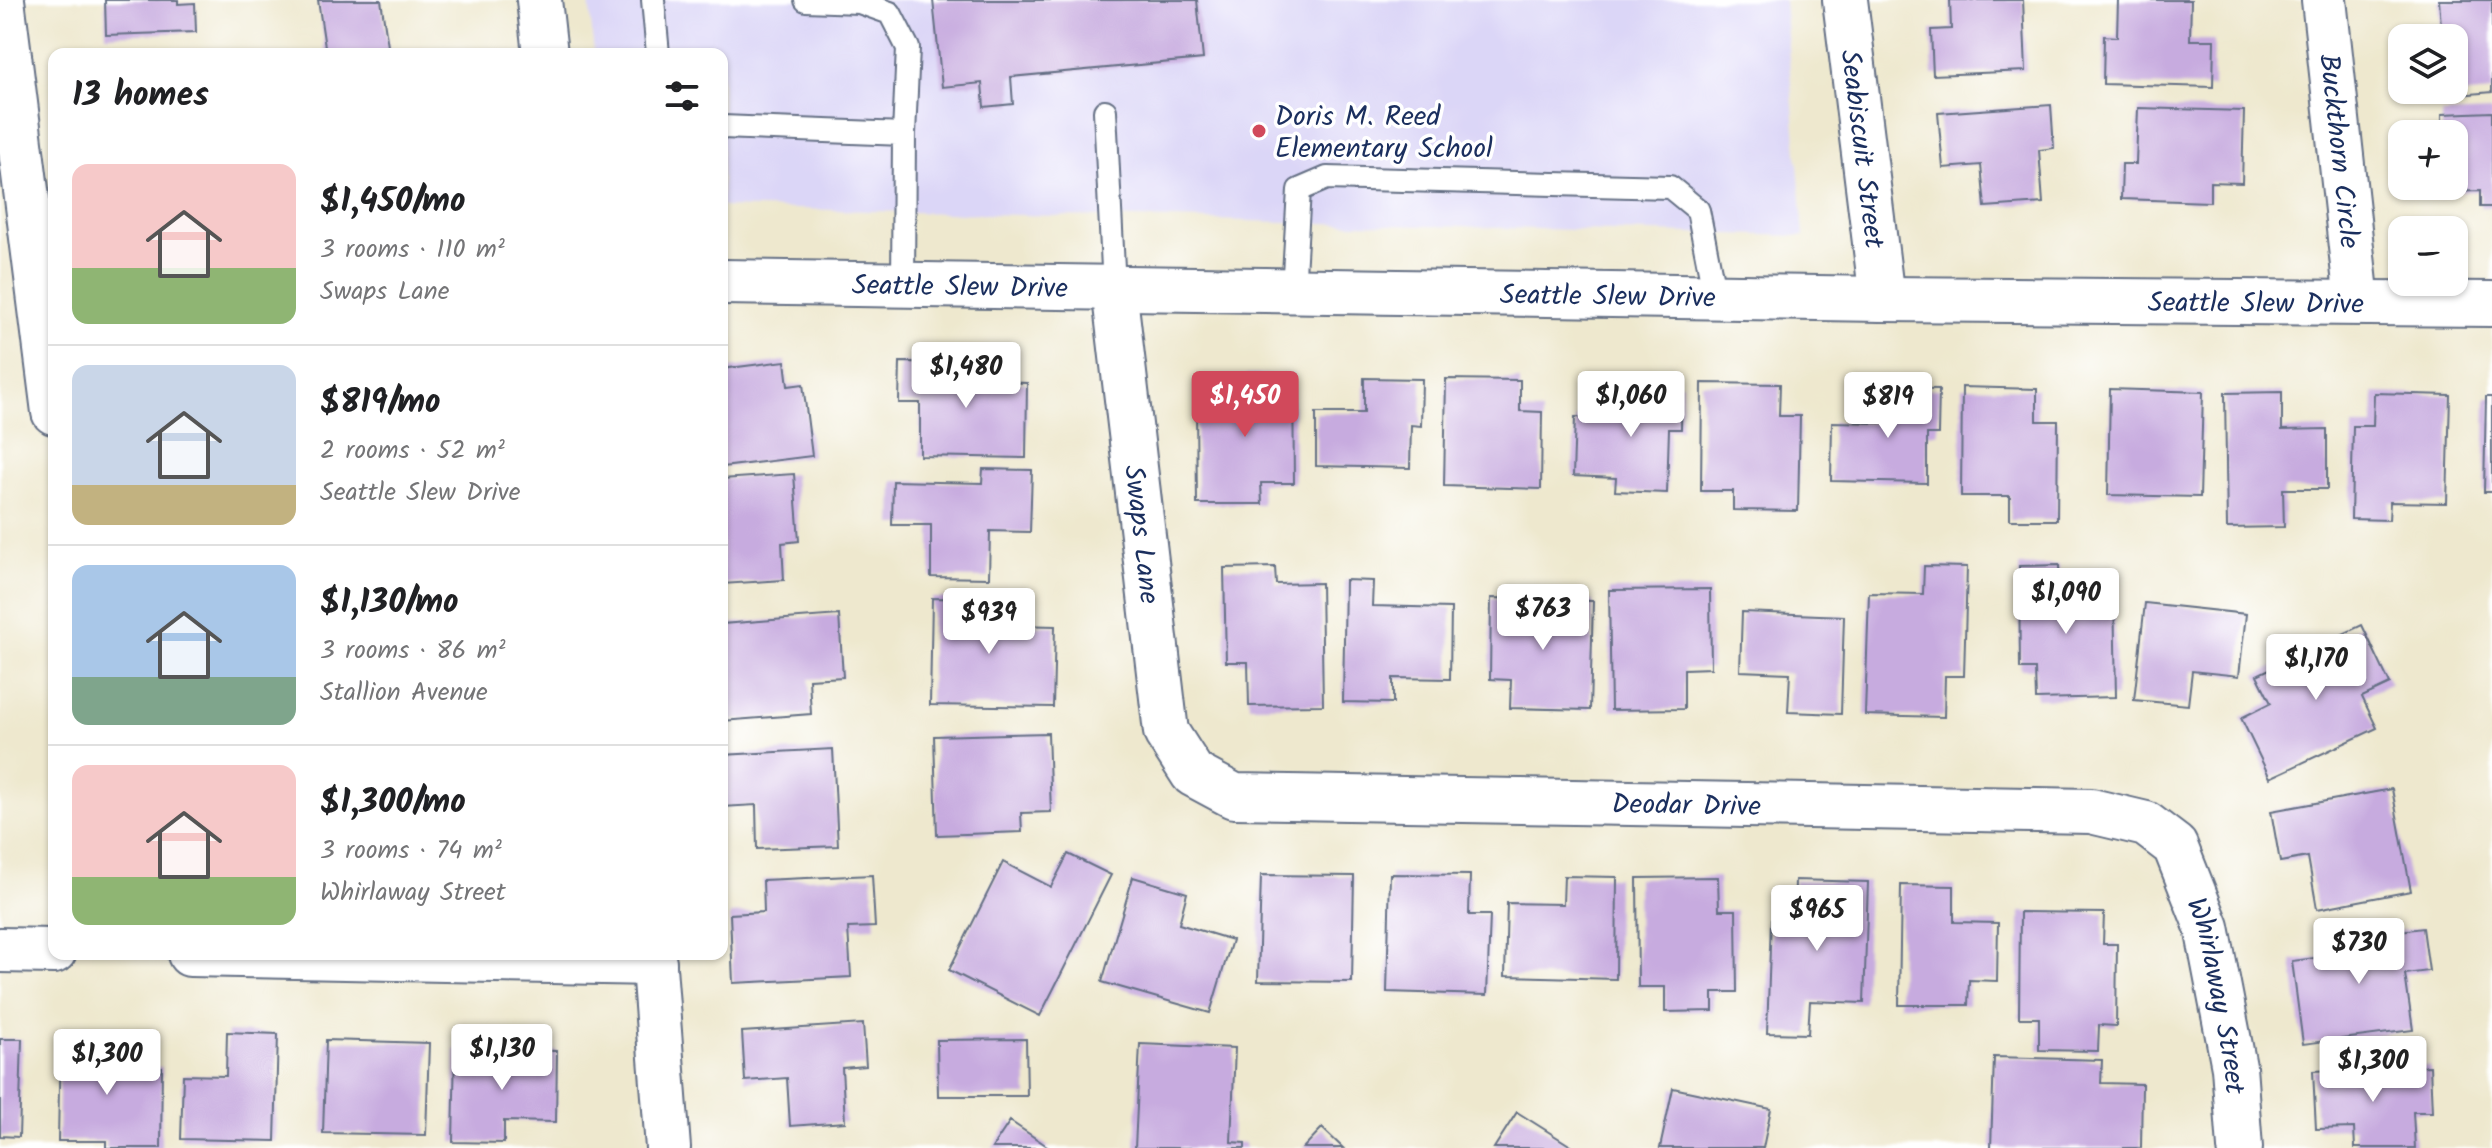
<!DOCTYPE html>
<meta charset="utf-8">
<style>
body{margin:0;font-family:Kalam,sans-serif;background:#f6f6f6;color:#202124;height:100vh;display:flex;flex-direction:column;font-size:30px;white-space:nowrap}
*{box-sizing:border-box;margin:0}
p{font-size:26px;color:#757577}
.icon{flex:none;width:44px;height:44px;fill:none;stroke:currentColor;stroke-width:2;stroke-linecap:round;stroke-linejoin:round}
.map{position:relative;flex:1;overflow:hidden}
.side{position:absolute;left:48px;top:48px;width:680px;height:912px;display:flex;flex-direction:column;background:#fff;border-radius:16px;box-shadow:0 2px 6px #0004}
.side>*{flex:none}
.tools{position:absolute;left:2388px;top:24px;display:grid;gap:16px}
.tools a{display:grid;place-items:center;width:80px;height:80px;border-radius:16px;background:#fff;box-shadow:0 2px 6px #0004;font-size:40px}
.price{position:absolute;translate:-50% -68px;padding:0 18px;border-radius:8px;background:#fff;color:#222;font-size:26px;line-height:52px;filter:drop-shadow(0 2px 4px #0008)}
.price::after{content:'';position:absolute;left:50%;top:48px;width:24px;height:18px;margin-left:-12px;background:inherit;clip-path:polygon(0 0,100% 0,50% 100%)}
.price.active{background:#d1495b;color:#fff}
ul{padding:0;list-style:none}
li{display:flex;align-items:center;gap:24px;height:200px;padding:0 24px}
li+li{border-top:2px solid #e0e0e0}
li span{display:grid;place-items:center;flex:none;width:224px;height:160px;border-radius:16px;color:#555}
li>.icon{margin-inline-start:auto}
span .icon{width:96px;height:96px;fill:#fffc;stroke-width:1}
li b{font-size:34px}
h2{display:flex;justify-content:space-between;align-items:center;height:96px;padding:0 24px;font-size:34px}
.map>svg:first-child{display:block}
.built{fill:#dbd6f7}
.building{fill:#c7abdf}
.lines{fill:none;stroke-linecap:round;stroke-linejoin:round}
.lane-casing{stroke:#657085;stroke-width:26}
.street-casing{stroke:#657085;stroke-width:48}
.lane{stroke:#fff;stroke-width:22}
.street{stroke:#fff;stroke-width:44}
.poi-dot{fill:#d1495b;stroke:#fff;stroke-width:3}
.labels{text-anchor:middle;stroke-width:7;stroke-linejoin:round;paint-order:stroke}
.poi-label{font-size:28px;fill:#1b2f5e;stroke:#fff;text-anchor:start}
.street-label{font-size:28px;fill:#1b2f5e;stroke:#fff}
</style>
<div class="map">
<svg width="2492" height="1148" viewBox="0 0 2492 1148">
<rect width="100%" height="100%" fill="#fff"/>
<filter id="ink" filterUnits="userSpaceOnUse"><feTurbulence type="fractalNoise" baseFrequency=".0125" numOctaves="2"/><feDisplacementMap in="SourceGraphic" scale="16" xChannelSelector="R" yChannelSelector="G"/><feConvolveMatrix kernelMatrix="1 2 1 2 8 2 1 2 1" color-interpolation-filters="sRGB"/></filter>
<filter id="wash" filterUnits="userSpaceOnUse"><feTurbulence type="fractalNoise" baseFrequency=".006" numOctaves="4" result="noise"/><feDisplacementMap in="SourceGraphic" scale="32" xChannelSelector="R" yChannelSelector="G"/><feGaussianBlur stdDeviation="1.8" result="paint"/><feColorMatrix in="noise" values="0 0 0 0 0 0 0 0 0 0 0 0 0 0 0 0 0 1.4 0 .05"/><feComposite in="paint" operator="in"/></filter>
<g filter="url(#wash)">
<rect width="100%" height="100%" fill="#eee8ce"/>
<path class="built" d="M589 0H1784L1804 236 722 207V54H594Z"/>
<g id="blocks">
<path class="building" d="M105 0H178V4L195 3 196 32 106 35Z
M318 0H381L389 53 326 54Z
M933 0H1197L1203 59 1011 77 1013 104 984 107 982 83 942 87Z
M1950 0H2023L2026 71 1933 75 1931 30 1951 29Z
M2118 0H2191L2190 40H2214L2213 87 2103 84 2104 36 2117 37Z
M2439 0H2492V92L2425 98 2424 90H2454V38H2442Z
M2051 105 2054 148 2039 150 2043 203 1985 207 1981 165 1943 168 1938 113Z
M2138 108 2244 111 2242 183 2210 182V202L2121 199 2122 164H2136Z
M2492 112V207H2480V191L2445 192 2444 186H2454V134H2442V114Z
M785 361 788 386 803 384 812 456 722 467V369Z
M900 362 999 363V382L1027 383 1026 458 920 456V403H899Z
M1293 374 1294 483H1261L1262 504H1197L1196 408 1218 407 1217 376Z
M1364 378 1422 379 1421 426 1411 425 1410 468 1316 466V413H1364Z
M1446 379 1520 380V411L1542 412 1541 489 1444 486Z
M1623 382 1682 384 1681 429H1669L1667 493 1615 491 1616 478 1573 476 1575 417 1622 418Z
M1702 383 1780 384 1779 416H1800L1798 511 1733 510V491H1701Z
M1962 387 2037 389V421H2058L2057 520H2010V496H1961Z
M1880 388 1939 389 1938 434H1927V483L1831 481 1832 422 1880 423Z
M2110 389 2203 392 2200 497 2108 495Z
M2282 392V430L2327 429V489H2283L2284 527 2227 528 2225 393Z
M2374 393 2450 395 2447 503 2390 502 2389 520 2351 519 2353 426H2373Z
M2486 397H2492V492H2484Z
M983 469 1032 470 1030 532 990 531 989 578 931 577V525H892L893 481 982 483Z
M794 474 799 541 782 543 784 580 722 584V479Z
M2059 565 2060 590H2114L2116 697 2036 699 2035 669H2020L2019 566Z
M1924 566 1967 567 1964 676H1945L1944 717 1865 715 1869 593 1923 594Z
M1275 567 1276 584 1321 583 1323 705 1249 706 1248 662H1226L1224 568Z
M1345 580 1373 581 1372 606 1451 608 1450 679 1393 678V703L1343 702Z
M1710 589 1711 668 1684 669V709L1611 710 1609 590Z
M932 598 1015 600V625L1055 626 1053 707 930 705Z
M1491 598 1593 601 1590 710 1510 708 1511 680 1490 679Z
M2145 603 2246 614 2239 676 2192 671 2188 705 2134 700Z
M1742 612 1844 616 1841 714 1788 712 1790 673 1740 671Z
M839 615 843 677 809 679 811 714 722 721V624Z
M2362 625 2390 684 2362 697 2377 728 2270 778 2241 718 2271 703 2257 675Z
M1048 733 1051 812 1021 813 1022 832 937 835 934 736Z
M833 749 838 846 757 849 756 805 722 807V755Z
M2392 789 2411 891 2317 909 2308 857 2280 862 2271 811Z
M1068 854 1111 875 1040 1016 949 970 1003 862 1051 887Z
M1390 874 1470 875 1469 915H1490L1487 995 1387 992Z
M872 875 875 927 848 928 851 977 733 983 730 914 764 912 763 880Z
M1261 875 1354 876 1352 982 1258 981Z
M1564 876 1617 877 1616 979 1505 976 1507 903 1563 904Z
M1133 877 1187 893 1179 924 1232 940 1210 1013 1102 982Z
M1718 877 1719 910H1736L1737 992H1713V1011L1665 1012V987H1638L1637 878Z
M1795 880 1868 882 1864 1003 1810 1001 1808 1034 1767 1033 1771 920 1794 921Z
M1901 885 1954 886V922L1998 923 1997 981 1969 980 1968 1005H1899Z
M2020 912 2104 913 2103 944H2117L2116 1026 2099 1025 2098 1051 2039 1050V1018H2019Z
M2423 928 2429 971 2405 974 2413 1030 2303 1044 2292 961 2323 957 2321 941Z
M863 1024 866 1066 842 1068 845 1122 790 1126 787 1078 745 1081 742 1032Z
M227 1032 278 1034 275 1141 181 1139 183 1075 226 1076Z
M60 1036H111L110 1066 162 1067 161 1148H106V1141H58Z
M0 1039H22L19 1137 0 1136Z
M1026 1039 1027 1096H938L937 1040Z
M326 1040 429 1043 426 1135 323 1133Z
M1140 1044 1235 1048 1231 1142 1245 1143V1148H1135Z
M455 1049 557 1051 556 1122 504 1121V1143L453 1142Z
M1994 1057 2102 1060 2101 1083 2142 1084 2141 1148H1991Z
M2430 1066 2432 1112H2413L2415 1148H2355L2354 1128 2316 1129 2313 1071Z
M1673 1088 1771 1109 1763 1148H1660Z
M1517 1112 1574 1148H1494Z
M1010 1121 1050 1148H992Z
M1322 1128 1343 1148H1303Z"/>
</g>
</g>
<g filter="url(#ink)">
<use href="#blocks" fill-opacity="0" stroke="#657085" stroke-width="2"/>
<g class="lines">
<g class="lane-casing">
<path id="lane" d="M653 0 658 54
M806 0 859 2 890 13 908 48 904 134
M1105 111 1114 288
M722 127 904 134 903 285
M1293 291 1299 190 1327 178 1670 187 1698 210 1715 297"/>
</g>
<g class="street-casing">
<g id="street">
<path d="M2 0 54 412"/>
<path d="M539 0 545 54"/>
<path id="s1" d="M1845 0 1882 299"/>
<path id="s2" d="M2324 0 2357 302"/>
<path id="s3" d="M722 282 1882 299 2492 304"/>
<path id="s4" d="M1114 288 1166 732 1193 774 1234 796 2091 811 2146 824 2175 846 2207 927 2234 1067 2240 1148"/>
<path d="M0 950 54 951"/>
<path d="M190 954 654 963"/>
<path d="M653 954 668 1148"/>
</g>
</g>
<use href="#lane" class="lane"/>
<use href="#street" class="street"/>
</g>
</g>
<circle class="poi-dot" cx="1259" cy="131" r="8"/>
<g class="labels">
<g class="poi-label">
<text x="1275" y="125">Doris M. Reed<tspan x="1275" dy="32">Elementary School</tspan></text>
</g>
<g class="street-label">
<text dy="10" stroke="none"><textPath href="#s1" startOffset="150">Seabiscuit Street</textPath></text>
<text dy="10" stroke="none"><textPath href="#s2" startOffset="152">Buckthorn Circle</textPath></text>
<text dy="10" stroke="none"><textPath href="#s3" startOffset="238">Seattle Slew Drive</textPath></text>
<text dy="10" stroke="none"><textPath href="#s3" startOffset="886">Seattle Slew Drive</textPath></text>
<text dy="10" stroke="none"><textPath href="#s3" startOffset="1534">Seattle Slew Drive</textPath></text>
<text dy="10" stroke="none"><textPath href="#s4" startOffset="248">Swaps Lane</textPath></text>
<text dy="10" stroke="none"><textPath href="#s4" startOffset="996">Deodar Drive</textPath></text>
<text dy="10" stroke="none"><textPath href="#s4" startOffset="1650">Whirlaway Street</textPath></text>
</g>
</g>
</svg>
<div class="tools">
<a><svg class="icon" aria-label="layers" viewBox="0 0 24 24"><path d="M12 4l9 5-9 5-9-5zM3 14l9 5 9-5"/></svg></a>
<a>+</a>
<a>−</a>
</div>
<b class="price" style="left:966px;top:410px">$1,480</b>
<b class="price active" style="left:1245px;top:439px">$1,450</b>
<b class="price" style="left:1631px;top:439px">$1,060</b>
<b class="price" style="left:1888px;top:440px">$819</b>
<b class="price" style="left:2066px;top:636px">$1,090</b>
<b class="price" style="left:1543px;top:652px">$763</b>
<b class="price" style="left:989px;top:656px">$939</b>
<b class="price" style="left:2316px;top:702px">$1,170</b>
<b class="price" style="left:1817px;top:953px">$965</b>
<b class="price" style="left:2359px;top:986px">$730</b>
<b class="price" style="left:502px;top:1092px">$1,130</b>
<b class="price" style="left:107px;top:1097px">$1,300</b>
<b class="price" style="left:2373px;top:1104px">$1,300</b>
<section class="side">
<h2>13 homes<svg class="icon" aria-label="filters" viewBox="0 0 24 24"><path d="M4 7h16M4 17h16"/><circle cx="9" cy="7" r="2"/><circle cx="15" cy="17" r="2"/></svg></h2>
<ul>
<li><span style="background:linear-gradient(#f6c9c9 65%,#8fb573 0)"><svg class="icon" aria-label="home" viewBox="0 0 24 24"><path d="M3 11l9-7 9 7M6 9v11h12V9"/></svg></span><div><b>$1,450/mo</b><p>3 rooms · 110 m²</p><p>Swaps Lane</p></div></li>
<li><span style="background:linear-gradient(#c9d6e8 75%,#c2b280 0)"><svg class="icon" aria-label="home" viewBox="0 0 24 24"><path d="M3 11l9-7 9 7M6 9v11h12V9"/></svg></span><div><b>$819/mo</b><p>2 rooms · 52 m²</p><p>Seattle Slew Drive</p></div></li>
<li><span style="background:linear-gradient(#a9c7e8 70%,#7fa58c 0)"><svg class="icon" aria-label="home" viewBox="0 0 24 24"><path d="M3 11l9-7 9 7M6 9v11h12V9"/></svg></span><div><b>$1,130/mo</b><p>3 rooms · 86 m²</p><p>Stallion Avenue</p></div></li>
<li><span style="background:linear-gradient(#f6c9c9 70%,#8fb573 0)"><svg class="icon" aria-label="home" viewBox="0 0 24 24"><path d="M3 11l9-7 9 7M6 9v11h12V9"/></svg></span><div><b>$1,300/mo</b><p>3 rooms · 74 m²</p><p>Whirlaway Street</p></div></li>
</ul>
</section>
</div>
